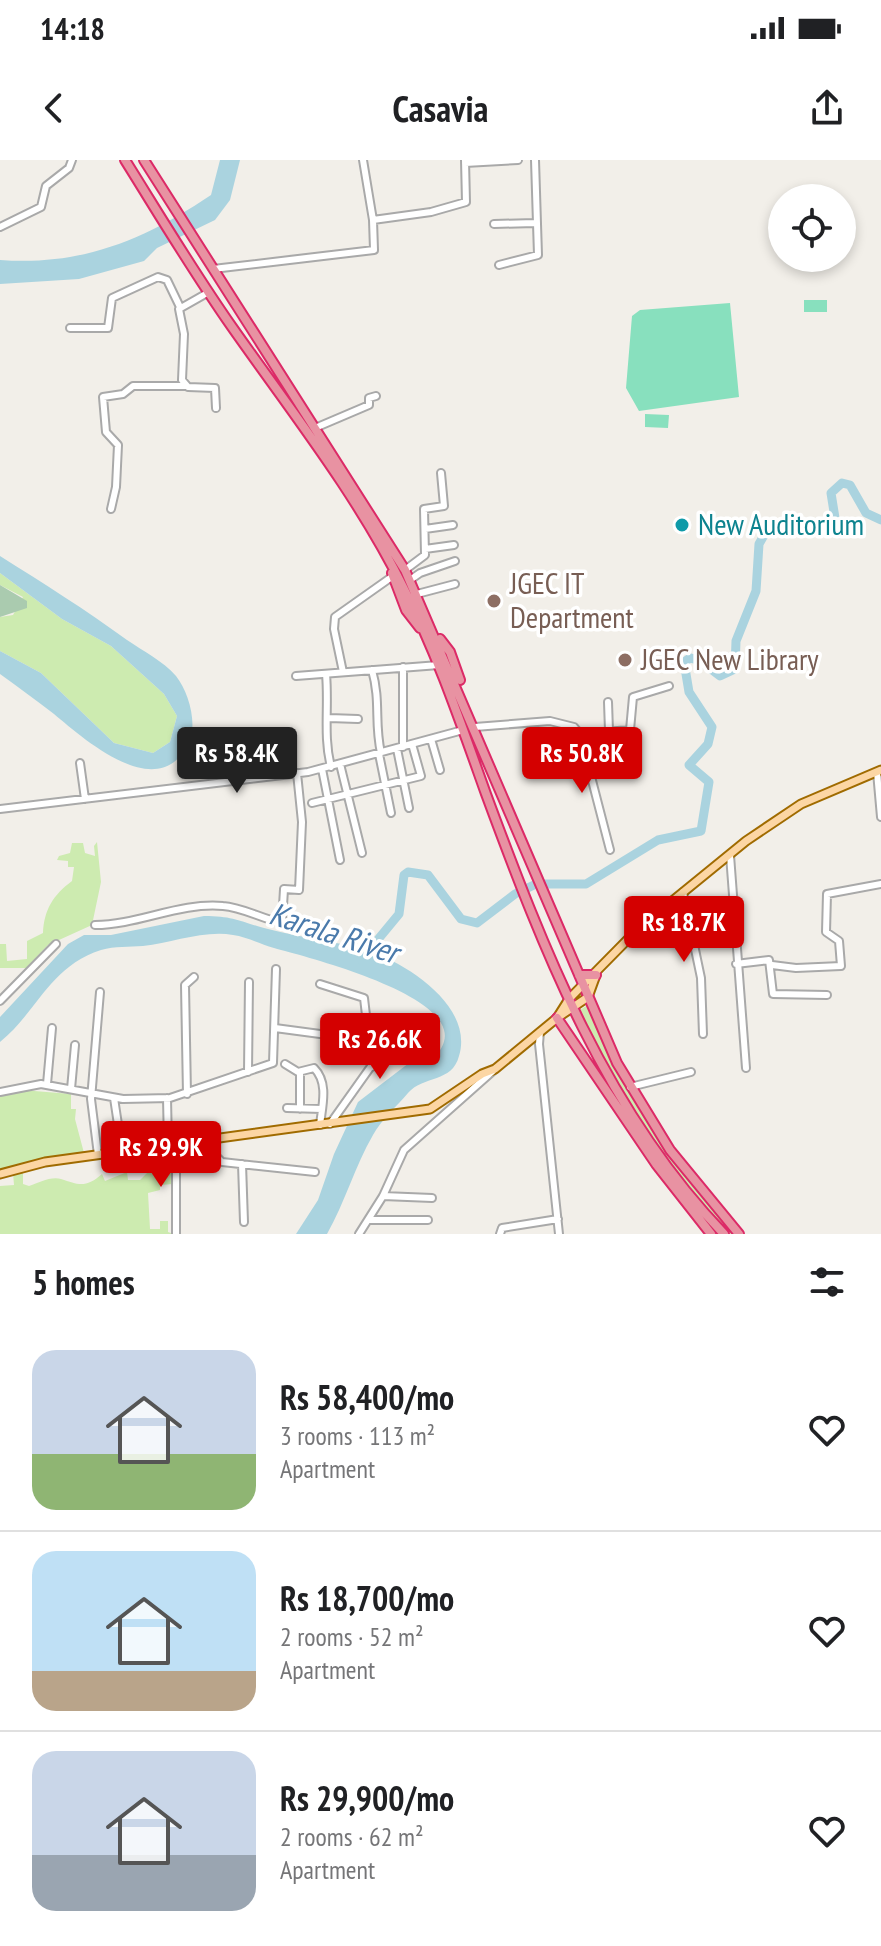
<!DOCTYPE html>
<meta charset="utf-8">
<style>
body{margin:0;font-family:"PT Sans Narrow",sans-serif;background:#f6f6f6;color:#202124;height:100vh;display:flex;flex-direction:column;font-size:30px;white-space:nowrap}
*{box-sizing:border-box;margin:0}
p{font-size:26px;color:#757577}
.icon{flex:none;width:44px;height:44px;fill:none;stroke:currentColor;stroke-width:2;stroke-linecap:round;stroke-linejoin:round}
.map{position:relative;height:1074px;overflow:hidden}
.details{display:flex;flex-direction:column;background:#fff;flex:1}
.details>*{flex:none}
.buttons{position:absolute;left:768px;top:24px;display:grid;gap:16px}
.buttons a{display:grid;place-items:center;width:88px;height:88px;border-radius:50%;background:#fff;box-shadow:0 4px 12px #0003;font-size:40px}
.price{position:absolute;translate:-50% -68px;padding:0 18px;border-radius:8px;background:#d40000;color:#fff;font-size:26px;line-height:52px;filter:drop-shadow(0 2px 4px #0008)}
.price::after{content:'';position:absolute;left:50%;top:48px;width:24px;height:18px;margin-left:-12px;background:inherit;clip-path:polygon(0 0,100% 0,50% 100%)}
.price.current{background:#222;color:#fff}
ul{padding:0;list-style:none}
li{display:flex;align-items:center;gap:24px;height:200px;padding:0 32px}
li+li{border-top:2px solid #e0e0e0}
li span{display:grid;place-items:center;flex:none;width:224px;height:160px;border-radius:24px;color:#555}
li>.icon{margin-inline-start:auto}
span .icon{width:96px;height:96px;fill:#fffc;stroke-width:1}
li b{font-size:34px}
h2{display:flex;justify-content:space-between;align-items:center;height:96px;padding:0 32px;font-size:34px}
.status{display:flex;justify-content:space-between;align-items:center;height:56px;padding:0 40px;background:#fff;direction:ltr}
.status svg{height:22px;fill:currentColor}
header{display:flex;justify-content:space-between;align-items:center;height:104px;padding:0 32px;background:#fff;font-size:36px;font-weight:800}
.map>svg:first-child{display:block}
.grass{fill:#cdebb0}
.cemetery{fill:#aacbaf}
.pitch{fill:#88e0be}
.water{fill:#aad3df}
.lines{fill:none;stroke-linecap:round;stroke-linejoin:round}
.river{stroke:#aad3df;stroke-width:9}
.minor-casing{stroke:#a9a9a9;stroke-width:10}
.major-casing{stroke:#a06b00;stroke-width:11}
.highway-casing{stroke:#dc2a67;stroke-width:12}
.minor{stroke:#fff;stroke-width:6}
.major{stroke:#fcd6a4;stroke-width:7}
.highway{stroke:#e892a2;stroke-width:8}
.culture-dot{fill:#0f9aa8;stroke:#fff;stroke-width:3}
.education-dot{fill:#8d6e63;stroke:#fff;stroke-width:3}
.labels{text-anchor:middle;stroke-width:7;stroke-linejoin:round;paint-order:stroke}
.culture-label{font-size:30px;fill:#0d838f;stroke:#fff;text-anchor:start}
.education-label{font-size:30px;fill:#785e54;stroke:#fff;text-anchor:start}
.water-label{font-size:32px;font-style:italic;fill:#4a7aab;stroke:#fff}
</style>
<div class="status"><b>14:18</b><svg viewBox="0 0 49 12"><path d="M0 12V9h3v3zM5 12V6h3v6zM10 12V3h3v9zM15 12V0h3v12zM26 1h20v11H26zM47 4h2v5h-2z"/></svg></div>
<header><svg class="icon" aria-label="back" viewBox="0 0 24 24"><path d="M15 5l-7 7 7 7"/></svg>Casavia<svg class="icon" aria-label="share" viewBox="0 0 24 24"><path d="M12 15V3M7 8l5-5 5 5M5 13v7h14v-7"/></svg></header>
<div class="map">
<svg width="881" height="1074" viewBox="0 0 881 1074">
<rect width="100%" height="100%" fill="#f2efe9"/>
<path class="grass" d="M0 413 62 459 111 486 164 534 177 556 170 582 153 593 114 583 41 513 0 491V457L13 455 23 437 0 425Z
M97 682 101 722 92 765 48 785 26 808H0V784H6L7 801 27 799V781L43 773C44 750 53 735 72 721L74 707H68V701L57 700 59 696 70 693 72 683H83L85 693 95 696 94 686Z
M588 845C627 927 670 1008 734 1074H727C666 1002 621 935 580 850Z
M22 930 71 934V949H76L75 959 84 993 0 1010V935Z
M172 1008 173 1024 160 1025V1030L148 1033 150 1069H160V1061H168V1072L174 1074H0V1026L14 1025 13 1013 23 1011V1024L29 1026C38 1023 51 1016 61 1019 79 1025 86 1028 102 1014L105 1021 127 1012 128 1020H140L151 1009Z"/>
<path class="cemetery" d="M0 425 27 441V448L0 457Z"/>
<path class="pitch" d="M804 140H827V152H804Z
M730 143 739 237 639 251 626 228 632 156 640 150Z
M645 254 669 255 668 268 645 267Z"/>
<path class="water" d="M220 0H240L230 40 215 60 157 88 144 101 79 119 0 124V100C82 106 144 80 211 35Z
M0 396C43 423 86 450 127 480 143 491 163 501 176 516 188 531 197 561 190 580 161 648 84 579 54 554 36 540 18 527 0 514V491L41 513 114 583 153 593 170 582 177 556 164 534 111 486 62 459 0 413Z
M204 756C235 756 240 762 268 769 301 778 336 781 369 791 408 804 474 847 459 896 452 923 424 915 408 933 397 946 381 960 373 975 355 1006 345 1042 327 1074H296L318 1040 334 994 358 942 409 903 435 898C441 889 447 881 444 870 434 830 311 798 274 788 260 784 247 777 233 775 204 770 172 783 143 786 129 787 115 786 101 790 49 807 38 851 0 882V857L68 784 84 775H111Z"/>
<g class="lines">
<path class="river" d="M361 800 399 754 404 715 408 712 428 715 461 759 477 763 515 734 536 724H586L658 680 701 671 709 622 689 605 708 584 712 567 689 532 684 502 690 498 699 500 720 516 735 509 736 481 756 431 759 384 767 370C787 362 806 377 826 371L835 358 831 333 842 323 850 325 866 353 881 360"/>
<g class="minor-casing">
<path id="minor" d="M363 0 373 60
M465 3 518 0
M494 64 535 63
M0 67 41 47 46 26 69 8 72 0
M499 105 538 95 535 0
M213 109 374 90 373 60 431 52 466 42 465 0
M209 132 179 149 184 174 182 220 188 227 215 228 216 248
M70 168H108L112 138 158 117 167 120 180 147
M315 268 369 245V238L376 236
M111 349 116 327 118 285 106 272 103 237 123 234 133 226H185
M425 369 453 365
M425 389 454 385
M405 410 425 395 424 349 444 346 441 313
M410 420 420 413 455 401
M417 434 455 424
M372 510C381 542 374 562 381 593
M343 512 334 469 335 457 393 416
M326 514C329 546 323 576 331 607
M296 516 439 505
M608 542 609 571
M329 558 358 559
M475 567 550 561 574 567 580 574 630 570 633 537 669 526
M580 574 610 690
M431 579 440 610
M403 587V507
M397 589 409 648
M379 594 391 653
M80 603 85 639
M340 604 362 693
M322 609 340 700
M877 612 881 657
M312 643 421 616 412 584
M0 649 308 612 463 570
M730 695 746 908
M683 732 701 818 703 874
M95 765C138 765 179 742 223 746 242 747 262 759 282 763L284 729 299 730 302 662 297 613
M736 804 769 800 773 834 827 835
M772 805 796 808 841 806 839 781 826 772 827 734 881 724
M320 824 364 838 372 907
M0 841 56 784
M275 868 320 874 369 872
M540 872 539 884 559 1074
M285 904 298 912 314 908C329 923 322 946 320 965
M248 912 249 822
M47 924 52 868
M630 927 691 912
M71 929 75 885
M0 932 41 924 123 939 170 938 273 903 276 809
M187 934 185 825 194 817
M114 938 122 991
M167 938 168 985
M287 948 322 949
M300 949V912
M330 964 404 860
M215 979 216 996 222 1002 315 1012
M176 984V1074
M98 995 91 939 100 832
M242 1004 244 1062
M383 1036 432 1038
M370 1060H428
M359 1074 383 1036 404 990 493 911
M500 1074 502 1068 558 1059"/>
</g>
<g class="major-casing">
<path id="major" d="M596 815 588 837 557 858 569 839 638 769 746 681 801 644 881 610
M0 1014 45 1002 430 949 482 914 495 909 557 858"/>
</g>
<g class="highway-casing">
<path id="highway" d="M125 0C160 56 194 113 232 167 291 251 357 334 403 427 437 493 461 564 486 634 544 791 606 952 724 1074
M144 0 405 410 617 903 670 990 739 1074
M392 413 406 450 420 468
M440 479 450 492 460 520
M579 815H596
M557 858 656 1004 711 1074"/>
</g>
<use href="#minor" class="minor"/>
<use href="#major" class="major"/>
<use href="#highway" class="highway"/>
</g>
<circle class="culture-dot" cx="682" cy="365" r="8"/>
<g class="education-dot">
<circle cx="494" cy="441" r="8"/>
<circle cx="625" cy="500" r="8"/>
</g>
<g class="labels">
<g class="culture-label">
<text x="698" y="375">New Auditorium</text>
</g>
<g class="education-label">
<text x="510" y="434">JGEC IT<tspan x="510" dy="34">Department</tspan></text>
<text x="641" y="510">JGEC New Library</text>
</g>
<g class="water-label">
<text transform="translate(334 773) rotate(18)" y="11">Karala River</text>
</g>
</g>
</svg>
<div class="buttons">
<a><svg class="icon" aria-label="locate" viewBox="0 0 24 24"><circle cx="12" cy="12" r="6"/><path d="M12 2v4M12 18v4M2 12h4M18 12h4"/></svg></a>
</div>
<b class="price current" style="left:237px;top:635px">Rs 58.4K</b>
<b class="price" style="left:582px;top:635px">Rs 50.8K</b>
<b class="price" style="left:684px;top:804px">Rs 18.7K</b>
<b class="price" style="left:380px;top:921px">Rs 26.6K</b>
<b class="price" style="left:161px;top:1029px">Rs 29.9K</b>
</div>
<section class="details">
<h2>5 homes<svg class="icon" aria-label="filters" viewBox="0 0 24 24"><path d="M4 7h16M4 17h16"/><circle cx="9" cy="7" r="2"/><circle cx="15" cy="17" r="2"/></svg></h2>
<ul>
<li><span style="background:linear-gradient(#c9d6e8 65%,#8fb573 0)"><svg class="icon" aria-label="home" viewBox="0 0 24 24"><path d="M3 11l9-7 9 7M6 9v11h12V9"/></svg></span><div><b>Rs 58,400/mo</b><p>3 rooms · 113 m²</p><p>Apartment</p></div><svg class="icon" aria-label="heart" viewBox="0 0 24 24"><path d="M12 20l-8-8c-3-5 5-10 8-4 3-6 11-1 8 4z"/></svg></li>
<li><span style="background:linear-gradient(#bfe0f5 75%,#b9a48a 0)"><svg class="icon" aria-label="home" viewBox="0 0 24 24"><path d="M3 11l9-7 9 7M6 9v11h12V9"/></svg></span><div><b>Rs 18,700/mo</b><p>2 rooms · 52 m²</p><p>Apartment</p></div><svg class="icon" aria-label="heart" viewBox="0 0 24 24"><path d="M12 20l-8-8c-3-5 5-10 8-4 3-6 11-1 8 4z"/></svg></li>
<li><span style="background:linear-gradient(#c9d6e8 65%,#9aa5b1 0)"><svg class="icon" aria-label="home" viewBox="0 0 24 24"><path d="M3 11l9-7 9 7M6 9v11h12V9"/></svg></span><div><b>Rs 29,900/mo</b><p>2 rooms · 62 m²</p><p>Apartment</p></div><svg class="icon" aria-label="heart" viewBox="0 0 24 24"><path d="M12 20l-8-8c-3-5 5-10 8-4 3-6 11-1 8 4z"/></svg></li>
</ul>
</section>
